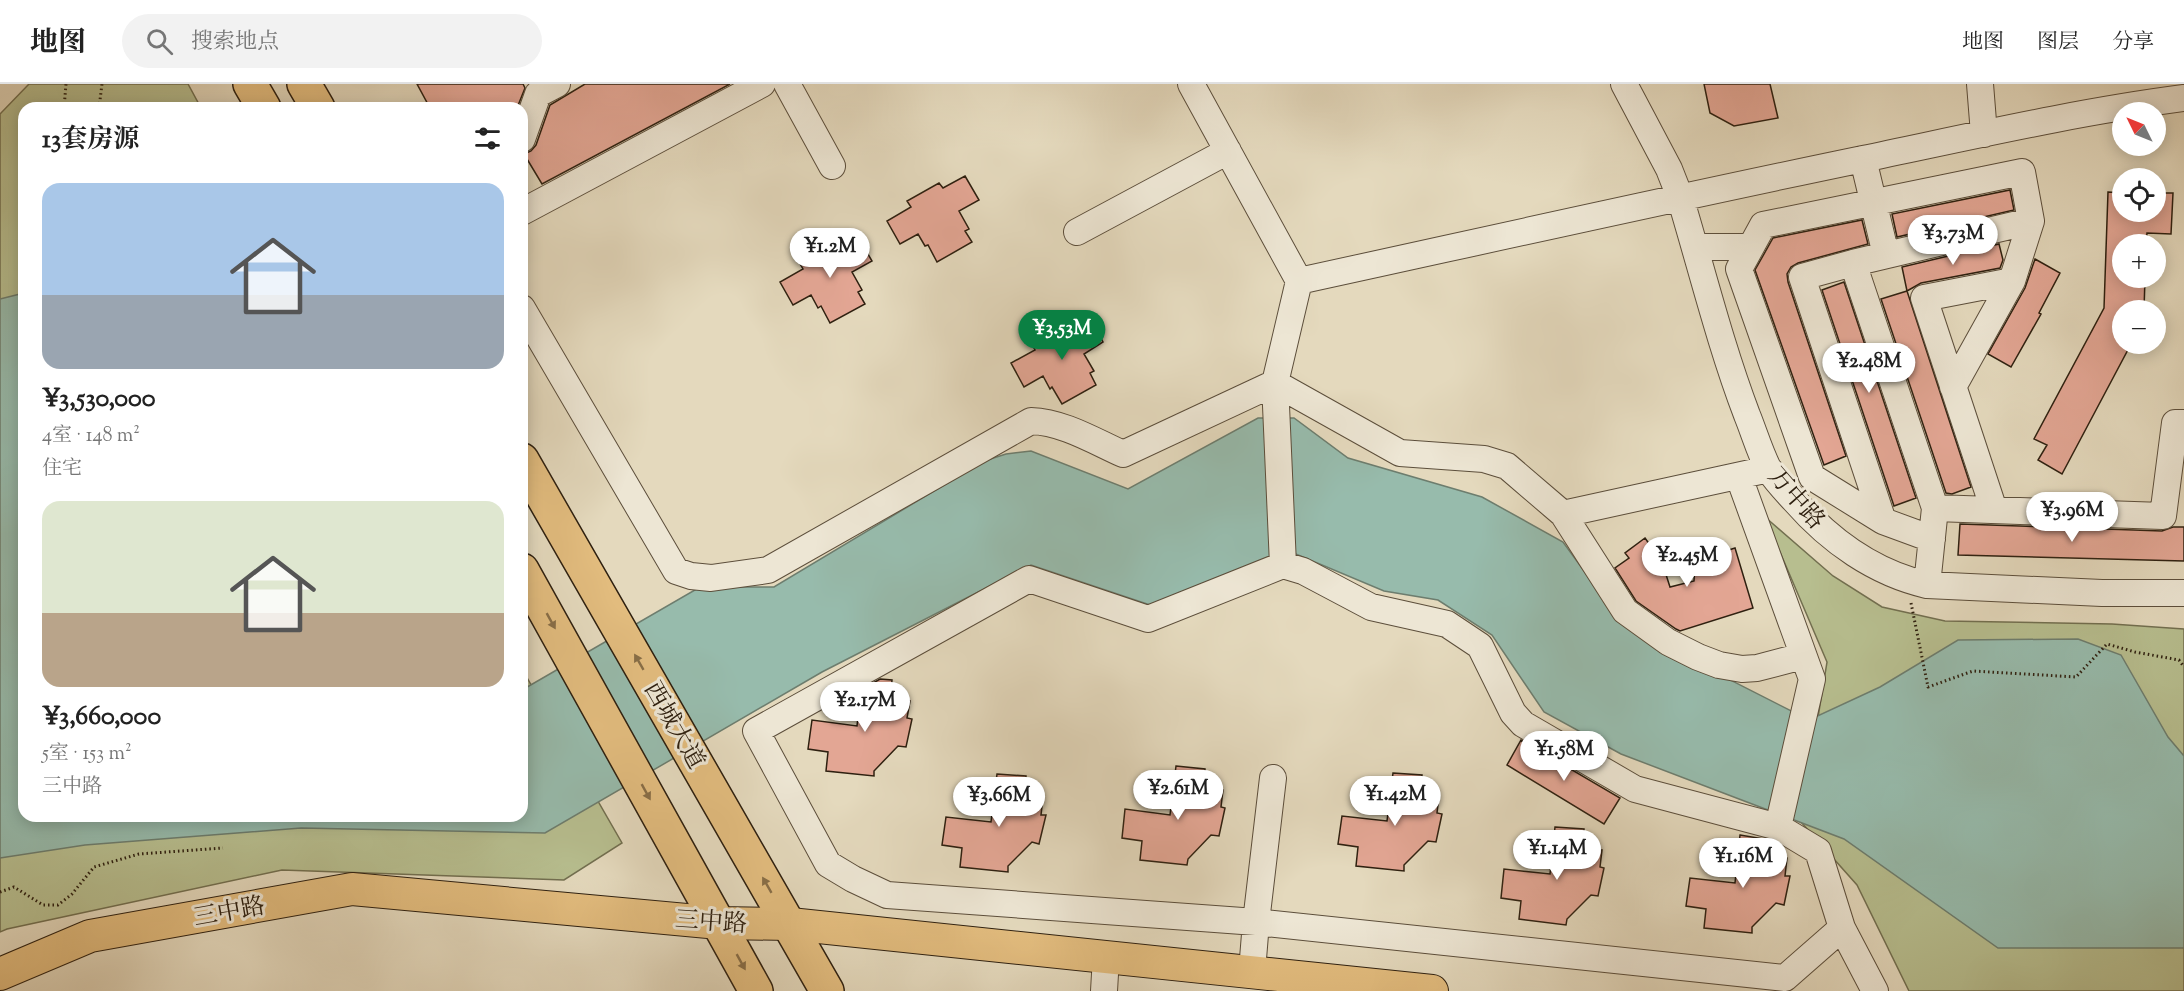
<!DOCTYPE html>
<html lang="zh">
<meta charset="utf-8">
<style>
body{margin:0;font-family:"Sorts Mill Goudy","Noto Serif SC",serif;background:#f2f2f2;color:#222;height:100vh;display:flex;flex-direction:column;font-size:22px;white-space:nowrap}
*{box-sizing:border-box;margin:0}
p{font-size:20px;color:#767676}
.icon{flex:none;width:33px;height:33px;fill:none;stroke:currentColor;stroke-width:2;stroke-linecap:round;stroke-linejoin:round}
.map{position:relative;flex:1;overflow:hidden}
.panel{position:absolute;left:18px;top:18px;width:510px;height:720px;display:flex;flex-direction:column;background:#fff;border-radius:18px;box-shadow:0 3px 15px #0003}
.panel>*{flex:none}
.needle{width:39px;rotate:313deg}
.buttons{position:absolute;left:2112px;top:18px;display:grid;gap:12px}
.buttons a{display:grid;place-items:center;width:54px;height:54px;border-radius:50%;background:#fff;box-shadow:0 3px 15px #0003;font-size:30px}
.price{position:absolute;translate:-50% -51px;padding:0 14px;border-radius:21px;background:#fff;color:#222;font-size:20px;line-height:39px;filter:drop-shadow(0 2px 3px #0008)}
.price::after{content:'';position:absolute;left:50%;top:36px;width:18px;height:14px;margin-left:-9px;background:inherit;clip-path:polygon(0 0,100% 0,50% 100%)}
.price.current{background:#0b8043;color:#fff}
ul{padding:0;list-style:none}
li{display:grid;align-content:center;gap:12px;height:318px;padding:0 24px}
li span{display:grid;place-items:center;height:186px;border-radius:18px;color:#555}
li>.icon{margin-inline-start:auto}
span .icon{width:108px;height:108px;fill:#fffc;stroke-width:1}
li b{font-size:26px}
h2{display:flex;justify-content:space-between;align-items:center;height:72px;padding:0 24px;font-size:26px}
header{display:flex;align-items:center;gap:36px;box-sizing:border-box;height:84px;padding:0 30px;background:#fff;border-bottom:2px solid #e0e0e0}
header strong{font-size:28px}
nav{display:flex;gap:33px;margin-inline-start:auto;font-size:21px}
.search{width:420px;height:54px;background:#f2f2f2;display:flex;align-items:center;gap:15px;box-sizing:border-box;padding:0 21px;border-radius:33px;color:#767676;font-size:22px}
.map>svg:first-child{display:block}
.green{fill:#b7be8f;stroke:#726f50;stroke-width:1.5}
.water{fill:#97bbac;stroke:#6d7d6e;stroke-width:1.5}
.building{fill:#e3a694;stroke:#2e2010;stroke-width:1.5}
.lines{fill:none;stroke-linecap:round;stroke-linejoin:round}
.minor-casing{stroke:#5c4e3b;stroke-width:28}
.major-casing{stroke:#2e2010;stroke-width:34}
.highway-casing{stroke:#2e2010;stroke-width:36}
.path{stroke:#2e2010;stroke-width:3;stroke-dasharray:1.5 3;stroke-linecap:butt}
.minor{stroke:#ede6d4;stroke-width:26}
.major{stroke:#e2bc7e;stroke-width:32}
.highway{stroke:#e2bc7e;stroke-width:33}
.oneway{fill:#886e47}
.labels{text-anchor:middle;stroke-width:6;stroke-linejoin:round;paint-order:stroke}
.street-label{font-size:24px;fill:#2e2010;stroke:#ede6d4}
</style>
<header>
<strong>地图</strong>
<div class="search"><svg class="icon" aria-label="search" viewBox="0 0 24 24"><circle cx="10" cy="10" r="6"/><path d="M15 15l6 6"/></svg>搜索地点</div>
<nav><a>地图</a><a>图层</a><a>分享</a></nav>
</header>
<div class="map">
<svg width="2184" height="907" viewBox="0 0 2184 907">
<rect width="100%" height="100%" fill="#e4d9bd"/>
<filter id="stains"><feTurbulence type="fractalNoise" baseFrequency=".00333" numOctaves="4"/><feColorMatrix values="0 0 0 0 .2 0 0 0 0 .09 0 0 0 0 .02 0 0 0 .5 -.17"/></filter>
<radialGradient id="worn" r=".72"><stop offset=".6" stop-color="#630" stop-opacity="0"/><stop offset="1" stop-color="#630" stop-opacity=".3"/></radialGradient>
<path class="green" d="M29 0H188L201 24H24V732H522V585L622 759 564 796 282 786 7 845 0 848V30Z
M1765 433 1833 492 1882 523 1945 537 2112 540 2184 545V907H1909L1857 801 1801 738 1827 578Z"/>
<path class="water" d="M24 209V732H522V606L700 503H774L984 377 1006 370 1031 367 1128 405 1258 334H1294L1348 374 1482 413 1563 458 1624 542 1809 636 1880 603 1958 556 2078 555 2121 571 2168 653 2184 672V864H1998L1844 755 1621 670 1544 628 1492 551 1438 516 1384 507 1296 470 1153 522 1031 481 822 588 545 749 301 744 85 761 0 774V215Z"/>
<path class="building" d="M417 0H523L525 4 517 24H430Z
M585 0H730L542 100 524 70 531 67 536 61 550 21Z
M1704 0H1770L1778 34 1734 42 1710 29Z
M965 92 979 116 959 127 969 145 965 147 972 158 937 178 928 161 925 162 918 150 900 160 887 137 911 123 907 117 939 99 943 104Z
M2010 106 2014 126 1897 153 1892 130Z
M2108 108 2122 109V128H2156V109H2173L2171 150 2147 149 2146 160H2122V194H2145L2144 226H2122V260H2131L2062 390 2038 376 2047 361 2034 355 2104 224Z
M1862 136 1868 160 1798 179 1791 183 1787 190 1788 198 1846 372 1824 381 1755 186 1773 154Z
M858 153 872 177 852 188 862 206 858 208 865 220 830 239 821 222 818 224 811 211 793 221 780 198 803 185 799 178 832 160 836 166Z
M1999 160 2003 176 2000 184 1921 199 1907 207 1902 183Z
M2035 175 2060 189 2039 229 2041 230 2011 283 1988 270 2025 204Z
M1844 198 1916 414 1894 422 1822 206Z
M1907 207 1971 403 1952 410 1946 409 1881 215Z
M1090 234 1103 258 1084 270 1094 287 1090 289 1096 301 1062 320 1052 303 1050 305 1043 292 1024 303 1011 279 1035 266 1031 259 1064 241 1067 247Z
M1960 440 2162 447 2173 443H2184V477L1958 471Z
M1645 454 1662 478 1670 503 1694 497 1695 477 1735 464 1753 524 1680 547 1676 545 1636 517 1615 484 1629 474 1625 469Z
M880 595 892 596 890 617H910L907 634 912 635 906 663 898 662 874 687V692L826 687 828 668 808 665 812 636 857 642 861 606Z
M1521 656 1620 714 1604 740 1507 681Z
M1176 682 1205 685 1204 705 1223 706 1221 723 1225 724 1219 752 1211 751 1188 775 1187 781 1140 776 1142 757 1122 754 1125 725 1170 731Z
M1393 689 1422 691 1420 711 1439 712 1437 729 1442 730 1436 758 1428 757 1404 781V787L1356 782 1358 763 1338 760 1342 732 1387 737Z
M997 690 1026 692 1025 713 1043 714 1041 731H1046L1039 760 1032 758 1008 782V788L960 783 962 764 942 761 946 733 991 738Z
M1555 743 1584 745 1583 765 1602 766 1600 783 1604 784 1598 812 1591 811 1567 835 1566 841 1519 835 1521 817 1501 814 1504 785 1550 790Z
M1740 751 1770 756 1768 774H1787L1785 792H1790L1784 821 1776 819 1752 843V849L1704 844 1706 825 1686 822 1690 794 1735 799Z"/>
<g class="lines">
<g class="minor-casing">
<path id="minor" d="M787 0 832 82
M1191 0 1299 197C1487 156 1674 114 1863 75 1969 53 2076 28 2184 14
M1624 0 1669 85 1680 113C1702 186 1720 260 1747 331 1754 348 1760 369 1769 386 1776 397 1786 407 1795 417 1830 457 1875 489 1927 501L2102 509H2184
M1980 0 1984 50
M522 55 538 10 557 0
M1863 75 1886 171
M522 128 762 0
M1077 148 1228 67
M1695 163H1751
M1853 179 1802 193 1883 437 1932 455
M522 224 676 487 691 492 711 494 768 486 1031 337C1063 338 1094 357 1123 370L1275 299 1299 197
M1275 299 1400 369 1484 375 1507 382 1563 430 1769 385
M1275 299 1283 481
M1953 303 2012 197
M1739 393 1812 595 1778 743
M1935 424 2163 432 2175 339H2184
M1563 430 1625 527 1668 558 1698 573 1719 581 1742 585 1757 584 1803 572
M1883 437 1812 393 1739 185 1763 141 2022 88 2031 137 2012 197 1924 214 1994 426
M1283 481 1303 487 1371 523 1447 540 1480 562 1513 629 1523 640 1635 705 1778 743 1818 767 1842 844 1785 894 1256 838 887 811 853 795 828 780 756 647 1029 495 1148 535Z
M1927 501 1935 424 1853 179 2031 137
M1842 844 1875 907
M1252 887 1256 838 1273 694
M1104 907 1106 873"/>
</g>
<g class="major-casing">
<path id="major" d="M0 890 90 852 352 805 719 839 790 840 1432 907"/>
</g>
<g class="highway-casing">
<path id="highway" d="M250 0 264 24
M304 0 318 24
M522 376 827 907
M522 486 756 907"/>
</g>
<path class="path" d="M64 24 66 0
M99 24 102 0
M1911 519 1928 603 1973 587 2076 593 2107 560 2135 568 2179 576 2184 583
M0 808 14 803 43 821H58L72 810 94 783 139 770 223 764"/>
<use href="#minor" class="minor"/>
<use href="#major" class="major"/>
<use href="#highway" class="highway"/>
</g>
<defs><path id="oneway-solid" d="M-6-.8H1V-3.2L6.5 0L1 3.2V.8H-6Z" transform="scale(1.5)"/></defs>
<g class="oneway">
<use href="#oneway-solid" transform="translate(551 537) rotate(61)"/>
<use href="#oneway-solid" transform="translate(639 578) rotate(-120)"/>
<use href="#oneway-solid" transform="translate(646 708) rotate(61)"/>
<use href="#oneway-solid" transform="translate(767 801) rotate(-120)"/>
<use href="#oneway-solid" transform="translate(741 878) rotate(61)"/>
</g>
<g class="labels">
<g class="street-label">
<text transform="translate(1797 414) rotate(49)" y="8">万中路</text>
<text transform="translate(675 641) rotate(60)" y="8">西城大道</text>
<text transform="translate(229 827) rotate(-10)" y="8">三中路</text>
<text transform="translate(711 837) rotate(4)" y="8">三中路</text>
</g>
</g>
<rect width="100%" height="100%" filter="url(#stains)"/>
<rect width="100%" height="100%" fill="url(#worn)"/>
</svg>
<div class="buttons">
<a><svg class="needle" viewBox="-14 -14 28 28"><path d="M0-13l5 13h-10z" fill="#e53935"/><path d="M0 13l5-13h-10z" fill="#767676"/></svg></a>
<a><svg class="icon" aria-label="locate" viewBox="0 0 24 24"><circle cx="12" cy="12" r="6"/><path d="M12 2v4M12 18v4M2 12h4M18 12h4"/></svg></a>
<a>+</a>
<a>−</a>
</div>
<b class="price" style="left:1953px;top:182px">¥3.73M</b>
<b class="price" style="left:830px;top:195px">¥1.2M</b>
<b class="price current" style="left:1062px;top:277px">¥3.53M</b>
<b class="price" style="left:1869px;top:310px">¥2.48M</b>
<b class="price" style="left:2072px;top:459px">¥3.96M</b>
<b class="price" style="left:1687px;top:504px">¥2.45M</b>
<b class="price" style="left:865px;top:649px">¥2.17M</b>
<b class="price" style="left:1564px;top:698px">¥1.58M</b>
<b class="price" style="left:1178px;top:737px">¥2.61M</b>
<b class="price" style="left:1395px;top:743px">¥1.42M</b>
<b class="price" style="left:999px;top:744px">¥3.66M</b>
<b class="price" style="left:1557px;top:797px">¥1.14M</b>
<b class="price" style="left:1743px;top:805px">¥1.16M</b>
<section class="panel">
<h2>13套房源<svg class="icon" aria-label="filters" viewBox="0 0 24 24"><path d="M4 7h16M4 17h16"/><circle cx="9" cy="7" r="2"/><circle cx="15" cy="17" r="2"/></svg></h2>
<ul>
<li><span style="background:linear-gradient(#a9c7e8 60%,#9aa5b1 0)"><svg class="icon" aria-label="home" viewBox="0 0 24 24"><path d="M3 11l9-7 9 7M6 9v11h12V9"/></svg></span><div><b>¥3,530,000</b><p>4室 · 148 m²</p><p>住宅</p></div></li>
<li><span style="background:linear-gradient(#dfe7d0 60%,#b9a48a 0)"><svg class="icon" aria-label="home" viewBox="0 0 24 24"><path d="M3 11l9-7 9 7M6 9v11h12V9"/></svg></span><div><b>¥3,660,000</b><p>5室 · 153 m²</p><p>三中路</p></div></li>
</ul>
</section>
</div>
